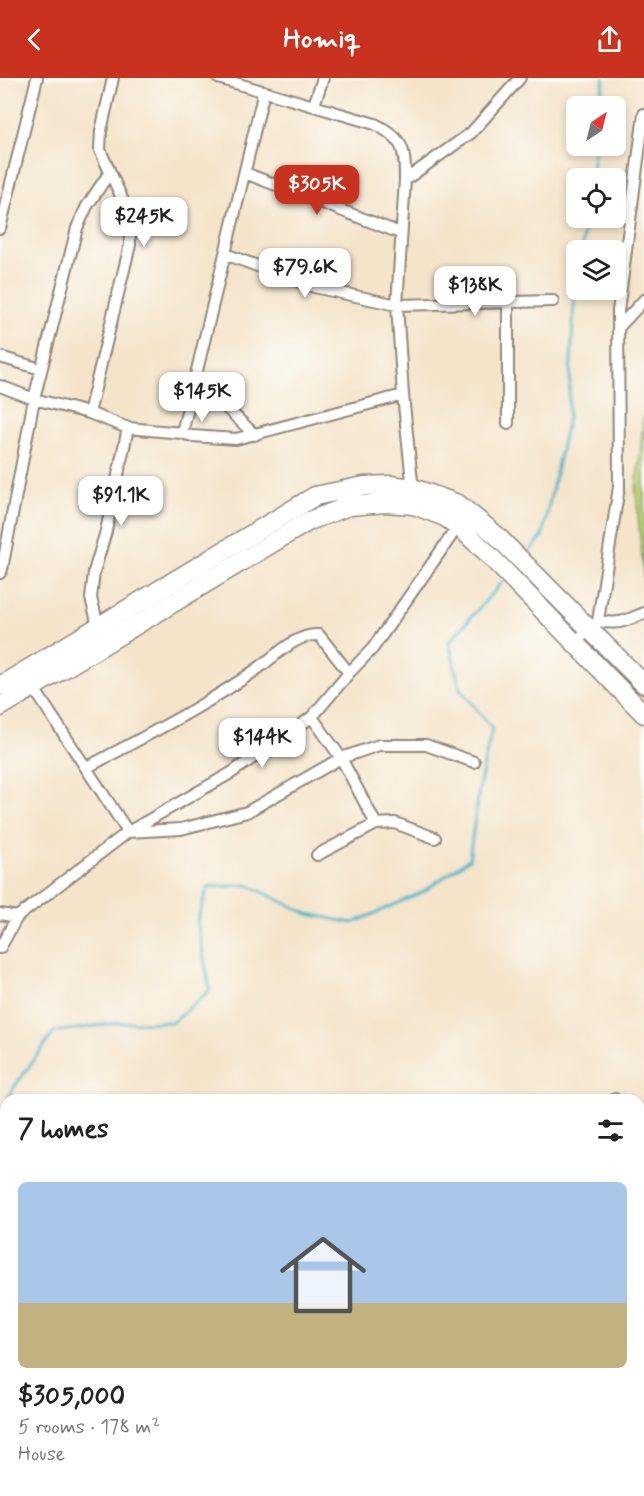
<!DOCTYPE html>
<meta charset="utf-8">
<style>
body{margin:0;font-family:Mynerve,sans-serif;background:#f2f2f2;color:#222;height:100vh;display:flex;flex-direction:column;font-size:22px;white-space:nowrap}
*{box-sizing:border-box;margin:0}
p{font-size:20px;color:#767676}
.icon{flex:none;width:33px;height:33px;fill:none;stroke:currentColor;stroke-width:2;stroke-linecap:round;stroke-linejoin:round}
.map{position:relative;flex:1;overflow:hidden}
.sheet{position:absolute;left:0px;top:1016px;width:645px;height:404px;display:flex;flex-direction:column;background:#fff;border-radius:18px 18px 0 0;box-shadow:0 3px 9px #0003}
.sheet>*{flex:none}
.needle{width:39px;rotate:35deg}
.buttons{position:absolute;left:566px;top:18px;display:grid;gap:12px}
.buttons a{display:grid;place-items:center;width:60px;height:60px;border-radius:9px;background:#fff;box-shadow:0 3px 9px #0003;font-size:30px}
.price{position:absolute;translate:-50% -51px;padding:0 14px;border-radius:12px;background:#fff;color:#222;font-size:20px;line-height:39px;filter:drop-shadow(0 2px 3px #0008)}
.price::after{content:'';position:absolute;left:50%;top:36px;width:18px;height:14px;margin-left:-9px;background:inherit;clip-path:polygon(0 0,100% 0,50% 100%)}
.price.selected{background:#c8321e;color:#fff}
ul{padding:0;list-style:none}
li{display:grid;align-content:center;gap:12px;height:318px;padding:0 18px}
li+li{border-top:2px solid #e0e0e0}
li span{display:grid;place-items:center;height:186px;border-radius:9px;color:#555}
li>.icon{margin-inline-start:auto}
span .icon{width:108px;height:108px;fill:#fffc;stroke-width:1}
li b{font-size:26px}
h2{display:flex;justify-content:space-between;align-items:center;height:72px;padding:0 18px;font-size:26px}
header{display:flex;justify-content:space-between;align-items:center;height:78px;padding:0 18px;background:#c8321e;color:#fff;font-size:27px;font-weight:700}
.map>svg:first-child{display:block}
.green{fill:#bed479;stroke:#748052;stroke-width:1.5}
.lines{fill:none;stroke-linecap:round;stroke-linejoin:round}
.stream{stroke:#4cb6c9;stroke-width:3}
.minor-casing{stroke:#90887a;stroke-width:14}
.tertiary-casing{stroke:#90887a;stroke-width:16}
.trunk-casing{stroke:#90887a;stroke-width:21}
.minor{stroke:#fff;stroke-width:10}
.tertiary{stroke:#fff;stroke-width:14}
.trunk{stroke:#fff;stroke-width:18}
</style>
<header><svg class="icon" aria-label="back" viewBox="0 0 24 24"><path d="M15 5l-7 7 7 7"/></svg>Homiq<svg class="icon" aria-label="share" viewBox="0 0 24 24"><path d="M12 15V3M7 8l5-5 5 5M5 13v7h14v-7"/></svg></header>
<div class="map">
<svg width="644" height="1418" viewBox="0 0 644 1418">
<rect width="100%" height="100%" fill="#fdfcf7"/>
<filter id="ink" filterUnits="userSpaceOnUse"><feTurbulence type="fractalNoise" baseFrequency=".0167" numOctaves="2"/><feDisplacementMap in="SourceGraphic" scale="12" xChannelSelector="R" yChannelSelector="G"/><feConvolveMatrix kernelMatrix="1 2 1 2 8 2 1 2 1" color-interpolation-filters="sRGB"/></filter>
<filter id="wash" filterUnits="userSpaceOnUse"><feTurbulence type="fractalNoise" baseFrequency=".008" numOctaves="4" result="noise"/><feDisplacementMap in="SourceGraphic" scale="24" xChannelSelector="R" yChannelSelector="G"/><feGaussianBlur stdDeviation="1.35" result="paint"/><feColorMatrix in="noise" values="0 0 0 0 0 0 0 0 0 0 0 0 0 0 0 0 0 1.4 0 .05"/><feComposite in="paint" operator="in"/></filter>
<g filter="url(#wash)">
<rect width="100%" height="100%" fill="#f4e4ca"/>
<path class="green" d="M644 336V505L636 413Z"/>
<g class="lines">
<path class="stream" d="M600 28 604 0
M591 100 595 68
M582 172 586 140
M525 479 542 459 568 339 574 227 576 212
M8 1022 12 1012 54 954 117 945 173 944 210 912 197 843 208 809 248 807 308 836 353 845 423 814 469 781 480 705 492 650 460 611 449 564 504 502
M0 1044 6 1028"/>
</g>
</g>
<g filter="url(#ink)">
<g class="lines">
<g class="minor-casing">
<path id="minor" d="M218 0 375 46C404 61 405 71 405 102L397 227 403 317 413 413
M314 27 323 0
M245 95 400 155
M405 102 471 55 520 0
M0 150 37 0
M225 176 314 209 397 227 553 223
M508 224V345
M618 250 644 222
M0 279 41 291
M195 300 255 357
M0 308 34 321 89 335 128 350 182 355 192 358 236 361 403 317
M89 335 130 167V143L125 127 100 72 101 53 113 0
M182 355 264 13
M0 495 2 491 34 321 77 150 87 128 110 94
M598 543C620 547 625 543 644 535
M99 551 91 520 94 494 106 453 128 350
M576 564 598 543 619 409 618 233 644 36
M33 609 128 754 181 751 247 734 341 680 379 667H426L474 684
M312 639 341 680 376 746
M86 690C145 658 206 628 260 589 276 577 298 555 319 557L349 595
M317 777 376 746 395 745 435 760
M0 836 17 839
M0 870 17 839 128 754 231 695 312 639 349 595 373 570 461 444
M615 1021V1022
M639 1045 644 1046
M639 1126 644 1137
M639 1175 644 1176
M362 1413 365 1418
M619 1413 623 1418
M102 1418V1413
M256 1418 258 1413"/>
</g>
<g class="tertiary-casing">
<path id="tertiary" d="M639 1335 644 1331
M639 1375 644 1370
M355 1413 356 1418
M375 1413 378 1418
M542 1418 548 1413
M585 1418 592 1413"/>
</g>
<g class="trunk-casing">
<path id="trunk" d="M0 608 315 418 364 408 390 407 413 410 458 426 496 457 644 606
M0 629 309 443 349 428 385 425 414 427 445 439 458 448 484 472 644 636"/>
</g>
<use href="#minor" class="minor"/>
<use href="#tertiary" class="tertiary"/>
<use href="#trunk" class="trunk"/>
</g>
</g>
</svg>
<div class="buttons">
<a><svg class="needle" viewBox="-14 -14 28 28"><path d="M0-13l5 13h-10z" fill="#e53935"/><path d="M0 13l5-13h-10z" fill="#767676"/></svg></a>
<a><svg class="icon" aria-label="locate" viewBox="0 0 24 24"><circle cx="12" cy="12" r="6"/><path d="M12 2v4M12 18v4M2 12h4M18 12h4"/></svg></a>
<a><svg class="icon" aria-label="layers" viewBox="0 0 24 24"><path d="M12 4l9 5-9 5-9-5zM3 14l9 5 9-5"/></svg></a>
</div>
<b class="price selected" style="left:317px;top:138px">$305K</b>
<b class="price" style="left:144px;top:170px">$245K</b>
<b class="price" style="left:305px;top:221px">$79.6K</b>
<b class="price" style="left:475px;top:239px">$138K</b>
<b class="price" style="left:202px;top:345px">$145K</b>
<b class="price" style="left:121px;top:449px">$91.1K</b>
<b class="price" style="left:262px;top:691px">$144K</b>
<section class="sheet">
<h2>7 homes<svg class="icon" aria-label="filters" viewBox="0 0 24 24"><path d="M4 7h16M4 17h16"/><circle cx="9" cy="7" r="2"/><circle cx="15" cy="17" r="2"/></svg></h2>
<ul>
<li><span style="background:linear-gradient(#a9c7e8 65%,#c2b280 0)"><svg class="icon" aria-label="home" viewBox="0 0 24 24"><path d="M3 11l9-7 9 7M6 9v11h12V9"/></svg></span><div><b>$305,000</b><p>5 rooms · 178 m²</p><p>House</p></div></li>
</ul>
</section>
</div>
